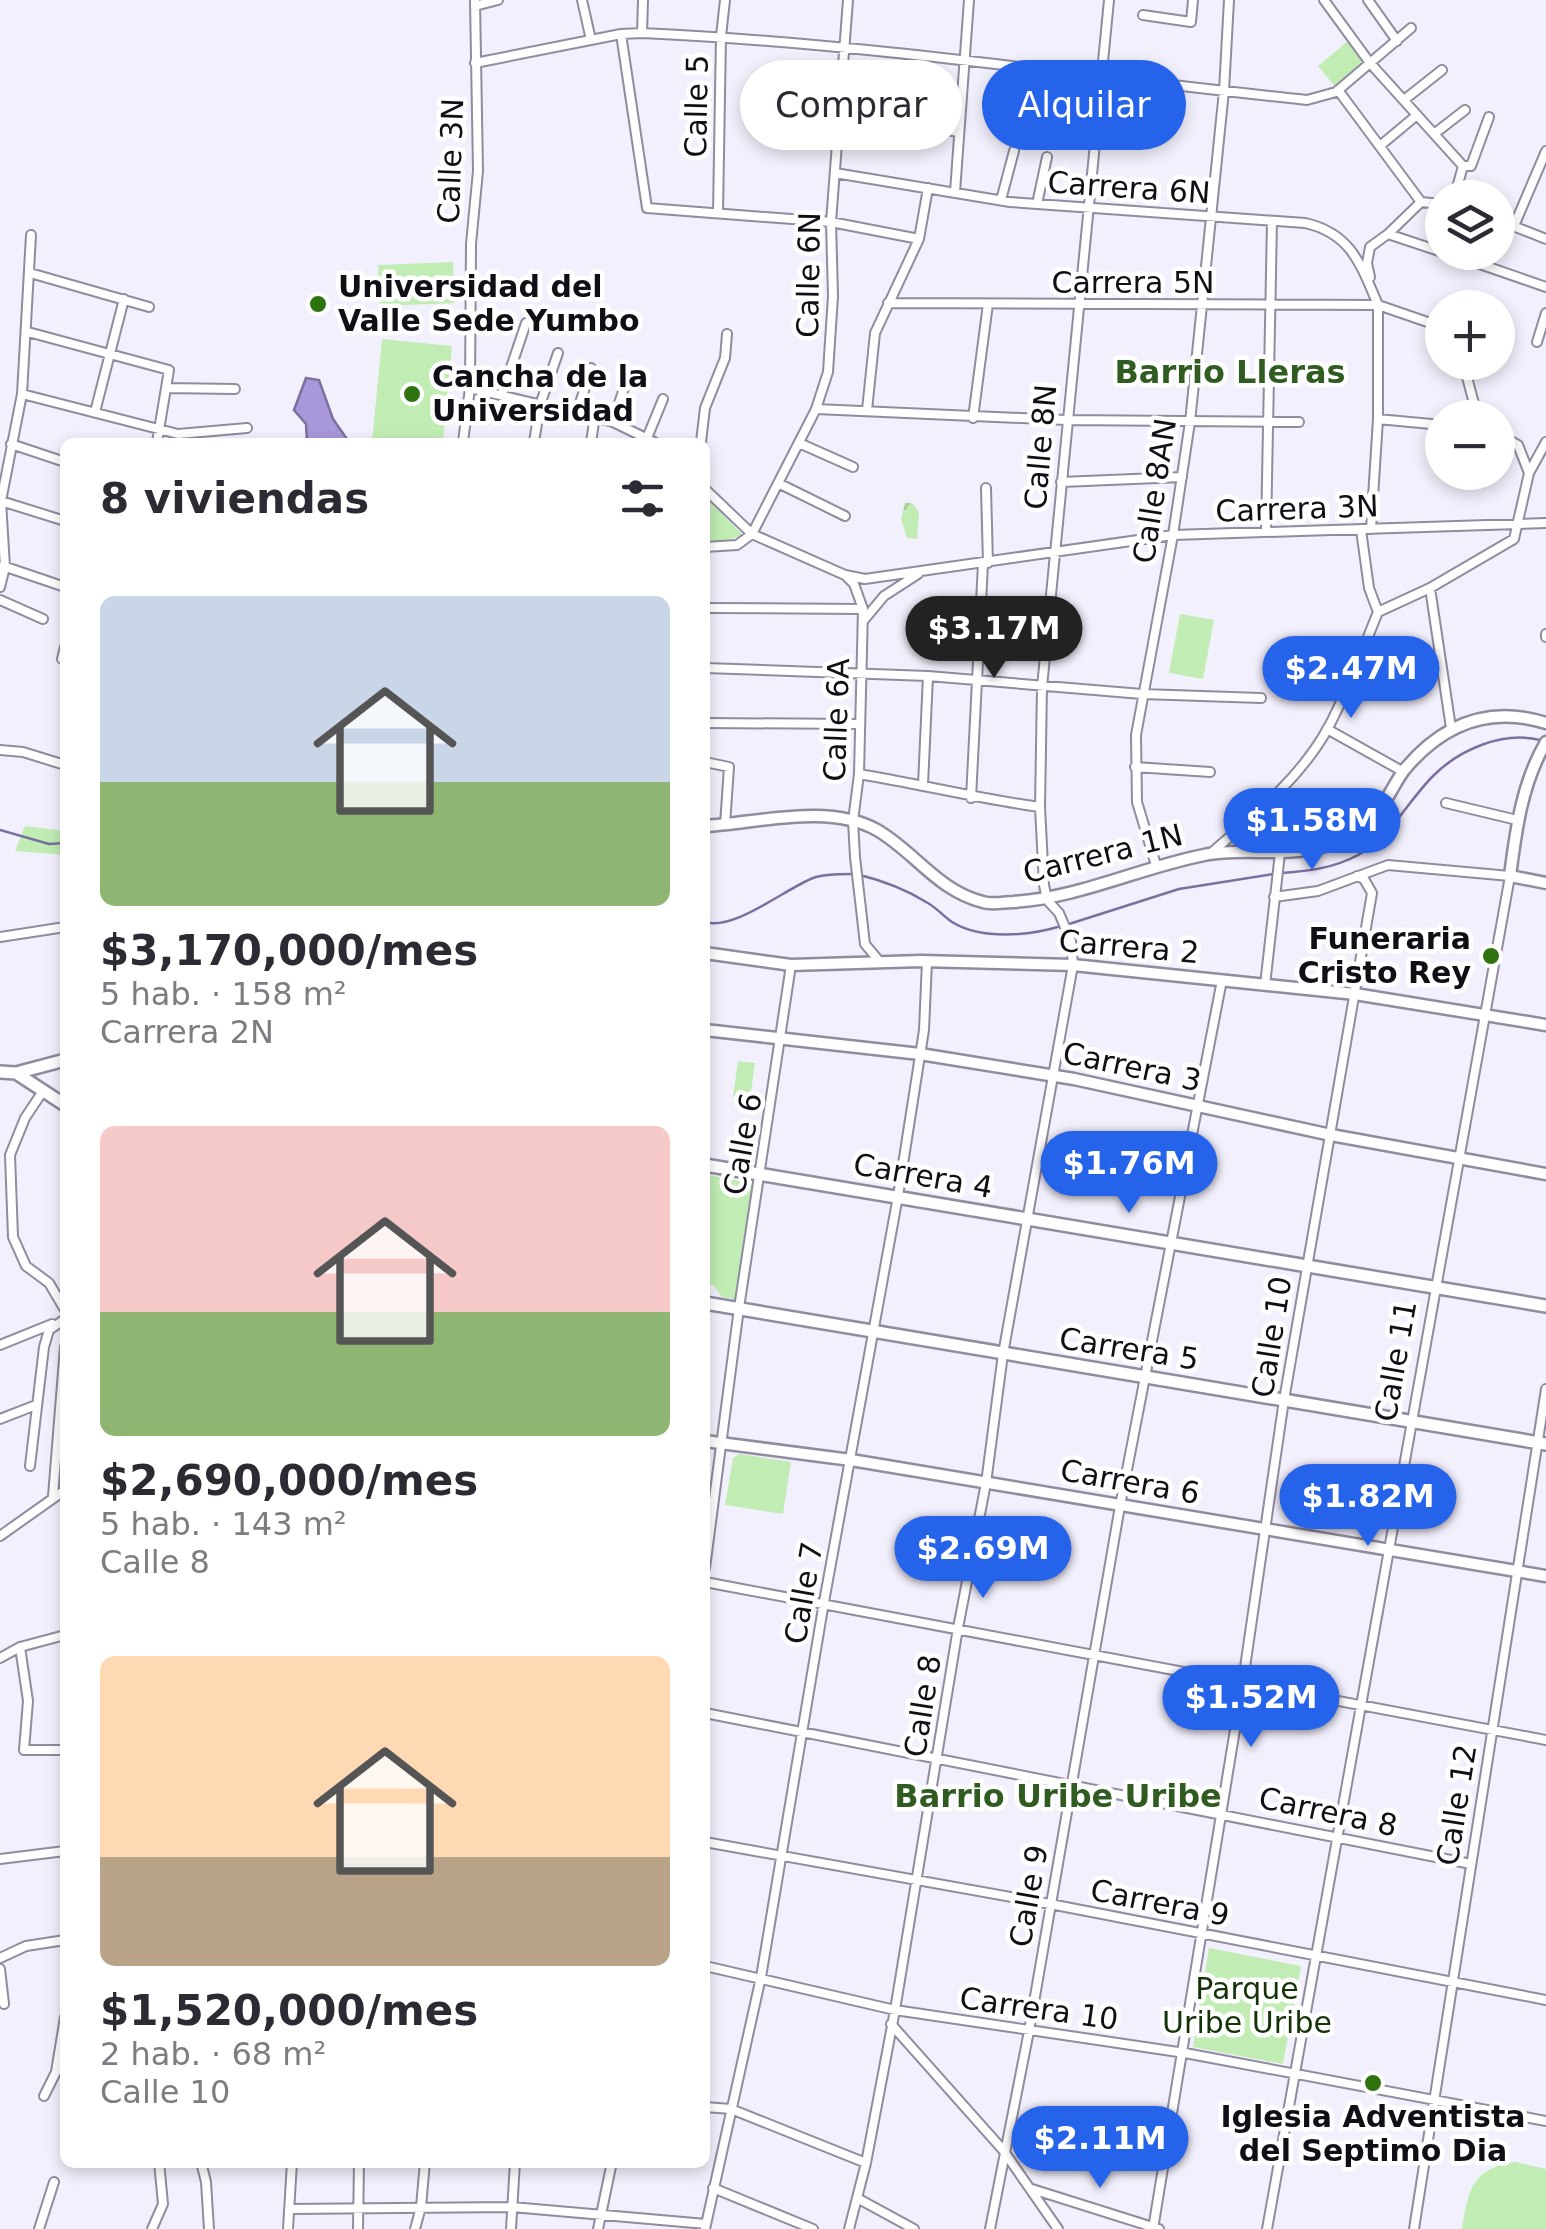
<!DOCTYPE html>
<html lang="es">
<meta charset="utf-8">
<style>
body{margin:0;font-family:"DejaVu Sans",sans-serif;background:#f7f7f7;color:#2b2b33;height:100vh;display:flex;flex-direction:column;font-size:38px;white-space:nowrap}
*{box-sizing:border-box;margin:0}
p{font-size:32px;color:#7c7c81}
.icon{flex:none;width:55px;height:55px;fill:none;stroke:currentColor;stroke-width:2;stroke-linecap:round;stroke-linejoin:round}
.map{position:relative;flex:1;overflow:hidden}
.sheet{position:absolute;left:60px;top:438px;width:650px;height:1730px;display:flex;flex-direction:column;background:#fff;border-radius:15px;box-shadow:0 5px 15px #0003}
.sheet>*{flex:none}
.top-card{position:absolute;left:740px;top:60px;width:655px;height:90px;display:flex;gap:20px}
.buttons{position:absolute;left:1425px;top:180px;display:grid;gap:20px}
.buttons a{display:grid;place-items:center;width:90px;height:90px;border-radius:50%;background:#fff;box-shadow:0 5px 15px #0003;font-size:50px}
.price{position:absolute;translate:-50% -85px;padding:0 22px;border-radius:35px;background:#2563eb;color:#fff;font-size:32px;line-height:65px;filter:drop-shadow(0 2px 5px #0008)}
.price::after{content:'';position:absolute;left:50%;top:60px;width:30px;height:22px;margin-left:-15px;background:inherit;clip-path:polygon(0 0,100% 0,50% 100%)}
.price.selected{background:#222;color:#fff}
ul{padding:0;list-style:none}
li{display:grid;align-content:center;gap:20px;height:530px;padding:0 40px}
li span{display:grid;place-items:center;height:310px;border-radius:15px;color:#555}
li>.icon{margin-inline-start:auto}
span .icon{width:180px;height:180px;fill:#fffc;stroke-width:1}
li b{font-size:42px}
h2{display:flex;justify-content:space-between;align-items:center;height:120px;padding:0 40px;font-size:42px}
.tag{padding:0 35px;border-radius:45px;background:#fff;box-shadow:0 5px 15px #0003;font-size:35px;line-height:90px}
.tag.selected{background:#2563eb;color:#fff}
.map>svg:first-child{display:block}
.green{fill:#c1edb4}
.forest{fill:url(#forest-crowns)}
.water{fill:#a898da;stroke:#7b6f9f;stroke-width:2.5}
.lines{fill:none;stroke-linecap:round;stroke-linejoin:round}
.stream{stroke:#7b6f9f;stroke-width:2.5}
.minor-casing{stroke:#908b9f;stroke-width:12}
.tertiary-casing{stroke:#908b9f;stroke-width:15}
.secondary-casing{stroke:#908b9f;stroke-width:16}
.minor{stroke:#fff;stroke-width:8}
.tertiary{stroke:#fff;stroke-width:10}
.secondary{stroke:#fff;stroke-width:11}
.poi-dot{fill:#2f7210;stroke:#fff;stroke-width:4}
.labels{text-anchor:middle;stroke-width:9;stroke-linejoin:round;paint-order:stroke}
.street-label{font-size:30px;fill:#110f16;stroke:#fff}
.poi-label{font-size:30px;font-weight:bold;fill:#110f16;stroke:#fff;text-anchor:start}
.park-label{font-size:30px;fill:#153309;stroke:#fff}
.neighbourhood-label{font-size:32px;font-weight:bold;fill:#305b21;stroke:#fff}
</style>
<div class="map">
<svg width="1546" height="2229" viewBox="0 0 1546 2229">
<defs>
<pattern id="forest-crowns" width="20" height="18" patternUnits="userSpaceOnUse" patternTransform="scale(2.5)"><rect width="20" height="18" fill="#c1edb4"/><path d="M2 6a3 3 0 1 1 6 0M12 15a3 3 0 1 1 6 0" fill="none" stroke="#a5ca9a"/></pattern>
</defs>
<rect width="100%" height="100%" fill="#f3f0fd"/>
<path class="green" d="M1349 40 1367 63 1336 88 1318 66Z
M453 262 455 303 380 306 378 265Z
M382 339 452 346 443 442H372Z
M705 497 743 535 716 544 705 543Z
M1180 614 1214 620 1203 679 1169 673Z
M25 826 65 831V855L15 851Z
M738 1061 755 1063 750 1099 733 1097Z
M705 1174 753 1184 735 1299 722 1297 714 1286 705 1284Z
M739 1454 791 1462 783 1514 725 1505 733 1458Z
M1209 1948 1301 1966 1283 2064 1193 2047Z
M1515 2162 1546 2169V2229H1462C1468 2192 1471 2168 1515 2162Z"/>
<path class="forest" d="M905 502 913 504 919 512 917 539 907 538 901 519Z"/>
<path class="water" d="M306 378 319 380 333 419 349 442H307L306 424 294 410Z"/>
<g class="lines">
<path class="stream" d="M0 830 49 844 65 843
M1282 873C1309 871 1334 868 1358 855 1392 836 1407 802 1433 776 1460 749 1503 731 1540 740
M860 875C884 881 905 889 926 902 936 907 943 916 952 922 981 940 1029 936 1061 926
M705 922C734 931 785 889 813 878 824 874 840 874 852 874
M1069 924 1179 889 1274 874"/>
<g class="minor-casing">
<path id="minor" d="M582 0 591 40
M1324 0 1370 63 1463 166
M1368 0 1397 41
M475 6 498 0
M1143 15 1191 22 1193 0
M642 33 643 0
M621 34 647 208 831 222 919 239
M475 63 621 34 642 33C865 43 1085 77 1307 100L1336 92 1411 28
M1338 90 1421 202
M1404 100 1442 70
M915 125 959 132
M1062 134 1096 142
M1434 134 1465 110
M1381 145 1417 115
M835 173 1010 202 1305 223C1351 233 1361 265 1378 305
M955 192 969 0
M1454 198 1463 166H1471L1489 117
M1001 200 1014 151
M1421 202 1442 204
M1037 204 1047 157
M718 213 721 36 725 0
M1498 220 1546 239
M1514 226 1546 151
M1388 234 1421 202
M1436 249 1442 231
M1498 250 1507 224
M1445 252 1546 287
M30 273 149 307
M1370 277 1367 263 1370 247 1388 234 1442 252
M888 303 1378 305 1442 327
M28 332 169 370 157 442
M1537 342 1546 313
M1463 362 1476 411 1481 418
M166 388 235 389
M470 388 613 422 654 442
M22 394 178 434 247 428
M502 394 526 323
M816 409 1066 420 1299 422
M867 410 875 333 919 239 928 188
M95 412 124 299
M577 413 591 368
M973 418 988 304
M1378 419 1442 425
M613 422 625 385
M1498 434 1518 445 1529 473
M647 438 663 399
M463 442 470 388 471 244 478 171 475 0
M534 442 540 405 558 353
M591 442 595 416
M701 442 705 408 725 358 727 334
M799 443 853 467
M11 444 65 462
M1061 482 1182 477
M780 484 845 516
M986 488 988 563
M705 489 752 534 845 575 865 579 1173 535 1546 523
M1 501 65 521
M1371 529 1378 419V305
M1266 532 1272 221
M705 547 737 545 752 534 816 409 828 372 833 296 831 222 848 0
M3 566 65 587
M845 575 854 584 863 609 859 774 853 821 855 857 865 944 880 962
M0 587 5 567 1 501 22 394 31 235
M1430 588 1451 728
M0 600 43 619
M705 608 863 609
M1378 612 1430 588 1514 539 1529 473 1546 442
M864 620 884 596 918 574
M1546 634V637
M62 659 65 647
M705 668 928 676 1142 694 1261 698
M705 723 860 724
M1327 729 1402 771
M0 750 23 752 65 765
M705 762 729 767 725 825
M1135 767 1210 772
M859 774C920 784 979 799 1040 807
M923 785 928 676
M971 798 983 564
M1446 803 1517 820
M1210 854C1253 816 1300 779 1328 728 1348 691 1362 651 1378 612L1369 588 1361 530
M1156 865 1137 802 1136 735 1173 535 1190 422 1224 91 1229 0
M0 937 65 927
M1265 985 1280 853 1273 799
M43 1091 25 1118 10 1155 13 1237 26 1266 49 1283 65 1310
M0 1345 52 1324
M0 1419 36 1405
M30 1466 44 1347 49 1330 65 1319
M53 1496 65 1347
M0 1536 65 1490
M705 1568 739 1308 791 965
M705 1582 1546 1740
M20 1647 28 1701 24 1750H65
M0 1658 20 1647 65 1635
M705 1713 1471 1864
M705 1842 1050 1904 1546 2000
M0 1859 65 1851
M0 1958 26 1946 65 1940
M705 1966 895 2010 1185 2053 1546 2121
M0 1969 4 2004
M891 2024 1003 2150 1058 2229
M44 2096 56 2072 65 2017
M705 2107 731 2109 866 2163
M201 2162 206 2182 209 2229
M713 2188 813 2229
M1032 2189 1159 2229
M857 2198 914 2229
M289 2209 512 2207 706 2224
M39 2229 54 2182
M152 2229 163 2204 159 2162
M288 2229 292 2162
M358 2229 359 2162
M415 2229 421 2207 425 2162
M511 2229 515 2162
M598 2229 612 2162
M705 2229 761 1977 824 1602 898 1196 924 1030 927 961
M849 2229 866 2163 895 2010 958 1628 986 1483 1003 1354 1073 965 1071 941 1059 913 1047 900 1044 885 1040 807 1042 687 1109 0
M990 2229 1029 2031 1120 1506 1222 980
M1153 2229 1243 1681 1284 1400 1372 893 1364 879 1357 876
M1267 2229 1510 876 1388 865 1318 891 1274 897
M1414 2229 1546 1389"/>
</g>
<g class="tertiary-casing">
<path id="tertiary" d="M1546 742C1522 783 1516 829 1510 876L1546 883
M705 826C758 823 828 803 877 830 915 852 938 891 983 902 992 905 1004 902 1013 902 1078 898 1139 868 1204 855 1243 847 1285 858 1324 846 1346 838 1372 820 1385 801 1392 791 1397 779 1405 769 1442 725 1488 705 1546 723
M705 953 791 965 921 961 1073 965 1355 994 1546 1025
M705 1030 920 1054 1074 1079 1331 1135 1546 1174
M705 1441 851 1460 1546 1576"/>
</g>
<g class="secondary-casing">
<path id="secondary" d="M0 1072 16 1073 65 1060
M16 1073 65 1105
M705 1165 1546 1306
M705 1303 1546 1444"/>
</g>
<use href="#minor" class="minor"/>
<use href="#tertiary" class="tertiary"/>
<use href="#secondary" class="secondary"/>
</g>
<g class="poi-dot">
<circle cx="318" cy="304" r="10"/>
<circle cx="412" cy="394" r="10"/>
<circle cx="1491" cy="956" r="10"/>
<circle cx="1373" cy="2083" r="10"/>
</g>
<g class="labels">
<g class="street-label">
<text transform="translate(697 106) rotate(-89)" y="10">Calle 5</text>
<text transform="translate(451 161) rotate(-88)" y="10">Calle 3N</text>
<text transform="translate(1129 188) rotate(4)" y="10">Carrera 6N</text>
<text transform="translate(809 275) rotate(-89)" y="10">Calle 6N</text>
<text x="1133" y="293">Carrera 5N</text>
<text transform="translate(1041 447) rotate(-85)" y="10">Calle 8N</text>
<text transform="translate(1155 491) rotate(-81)" y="10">Calle 8AN</text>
<text transform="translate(1297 509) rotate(-2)" y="10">Carrera 3N</text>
<text transform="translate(837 720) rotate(-88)" y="10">Calle 6A</text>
<text transform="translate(1103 854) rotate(-14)" y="10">Carrera 1N</text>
<text transform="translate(1129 947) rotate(5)" y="10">Carrera 2</text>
<text transform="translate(1132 1067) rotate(12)" y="10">Carrera 3</text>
<text transform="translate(743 1144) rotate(-80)" y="10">Calle 6</text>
<text transform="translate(923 1176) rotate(10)" y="10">Carrera 4</text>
<text transform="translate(1272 1337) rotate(-81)" y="10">Calle 10</text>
<text transform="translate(1129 1349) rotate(9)" y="10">Carrera 5</text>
<text transform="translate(1396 1361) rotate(-80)" y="10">Calle 11</text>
<text transform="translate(1130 1482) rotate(10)" y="10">Carrera 6</text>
<text transform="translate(804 1593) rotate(-80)" y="10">Calle 7</text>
<text transform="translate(923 1706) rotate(-81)" y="10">Calle 8</text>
<text transform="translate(1457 1805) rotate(-81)" y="10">Calle 12</text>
<text transform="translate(1328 1812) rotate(12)" y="10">Carrera 8</text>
<text transform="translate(1029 1896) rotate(-80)" y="10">Calle 9</text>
<text transform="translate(1160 1903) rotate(11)" y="10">Carrera 9</text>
<text transform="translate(1039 2009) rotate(8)" y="10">Carrera 10</text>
</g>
<g class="poi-label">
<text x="338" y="297">Universidad del<tspan x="338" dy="34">Valle Sede Yumbo</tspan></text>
<text x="432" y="387">Cancha de la<tspan x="432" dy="34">Universidad</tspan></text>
<text x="1471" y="949" text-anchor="end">Funeraria<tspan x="1471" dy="34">Cristo Rey</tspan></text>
<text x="1373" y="2127" text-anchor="middle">Iglesia Adventista<tspan x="1373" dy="34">del Septimo Dia</tspan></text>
</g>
<g class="park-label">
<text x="1247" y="1999">Parque<tspan x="1247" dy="34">Uribe Uribe</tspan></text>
</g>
<g class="neighbourhood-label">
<text x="1230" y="383">Barrio Lleras</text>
<text x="1058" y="1807">Barrio Uribe Uribe</text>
</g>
</g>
</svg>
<div class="buttons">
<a><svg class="icon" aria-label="layers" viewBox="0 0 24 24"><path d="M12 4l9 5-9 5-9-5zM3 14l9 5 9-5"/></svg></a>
<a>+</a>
<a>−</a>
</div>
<b class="price selected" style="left:994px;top:681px">$3.17M</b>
<b class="price" style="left:1351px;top:721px">$2.47M</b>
<b class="price" style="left:1312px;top:873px">$1.58M</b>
<b class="price" style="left:1129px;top:1216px">$1.76M</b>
<b class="price" style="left:1368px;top:1549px">$1.82M</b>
<b class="price" style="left:983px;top:1601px">$2.69M</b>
<b class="price" style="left:1251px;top:1750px">$1.52M</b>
<b class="price" style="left:1100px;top:2191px">$2.11M</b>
<div class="top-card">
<a class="tag">Comprar</a>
<a class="tag selected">Alquilar</a>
</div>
<section class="sheet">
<h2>8 viviendas<svg class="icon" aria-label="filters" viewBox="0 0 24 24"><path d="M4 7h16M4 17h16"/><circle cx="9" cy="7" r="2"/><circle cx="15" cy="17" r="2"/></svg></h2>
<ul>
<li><span style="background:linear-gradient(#c9d6e8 60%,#8fb573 0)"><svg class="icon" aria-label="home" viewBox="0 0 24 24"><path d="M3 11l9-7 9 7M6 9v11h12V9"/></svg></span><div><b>$3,170,000/mes</b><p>5 hab. · 158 m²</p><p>Carrera 2N</p></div></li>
<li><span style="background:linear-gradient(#f6c9c9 60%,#8fb573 0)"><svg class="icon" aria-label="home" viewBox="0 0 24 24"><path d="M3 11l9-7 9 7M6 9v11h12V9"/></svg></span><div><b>$2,690,000/mes</b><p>5 hab. · 143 m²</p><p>Calle 8</p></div></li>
<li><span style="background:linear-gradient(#ffd9b3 65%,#b9a48a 0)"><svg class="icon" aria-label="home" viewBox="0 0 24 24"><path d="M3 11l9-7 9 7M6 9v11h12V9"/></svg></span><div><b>$1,520,000/mes</b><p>2 hab. · 68 m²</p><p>Calle 10</p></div></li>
</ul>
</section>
</div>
